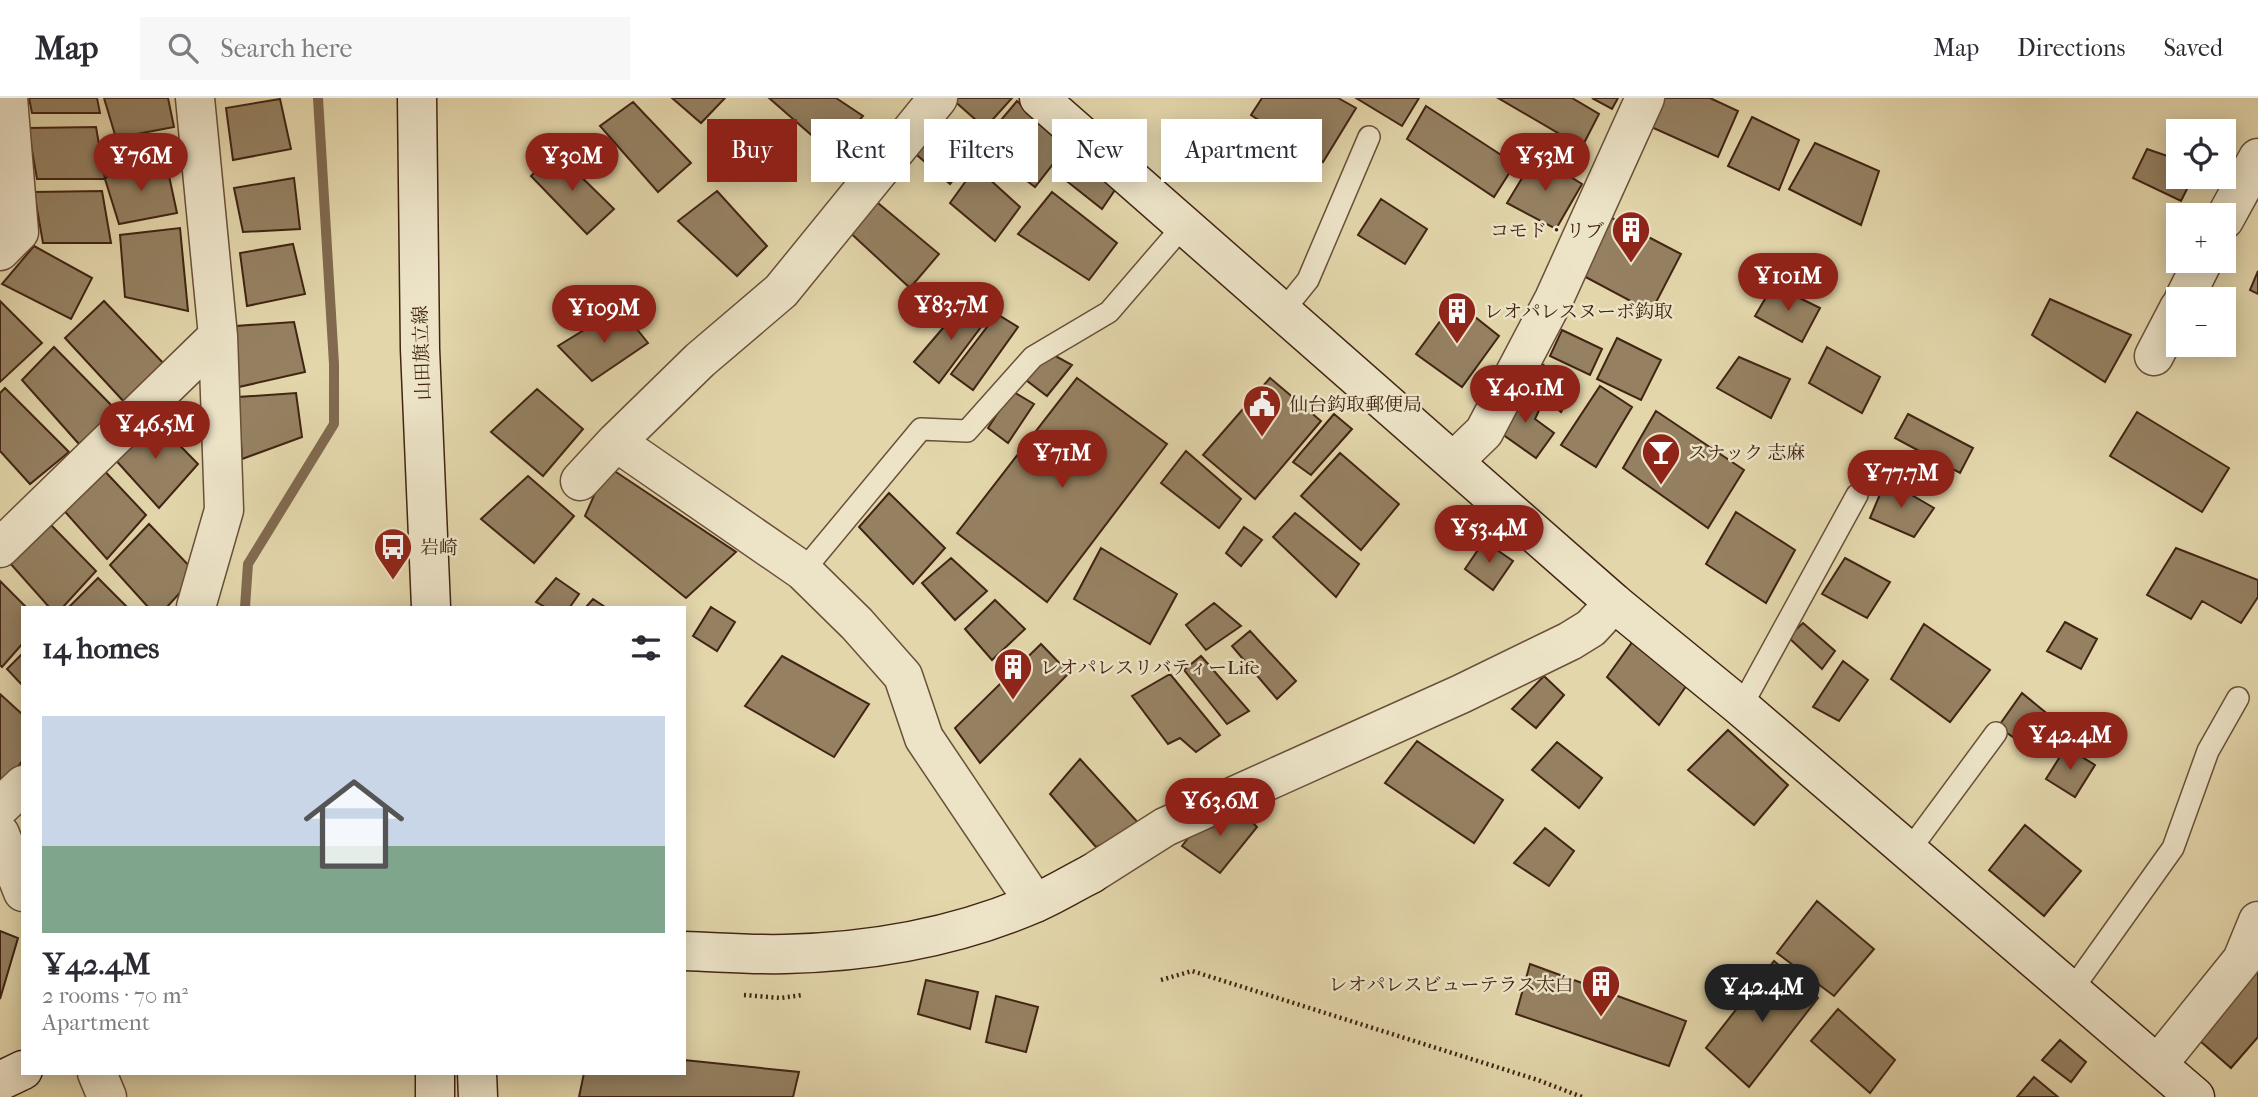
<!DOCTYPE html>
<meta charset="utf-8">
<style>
body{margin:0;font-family:"IM FELL French Canon","Noto Serif JP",serif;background:#f7f7f7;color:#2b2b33;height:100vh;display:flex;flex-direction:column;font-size:26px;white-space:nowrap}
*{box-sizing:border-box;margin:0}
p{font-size:23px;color:#7c7c81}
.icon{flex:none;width:38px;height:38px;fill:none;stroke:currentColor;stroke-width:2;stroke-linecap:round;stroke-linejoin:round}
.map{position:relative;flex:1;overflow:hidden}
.sheet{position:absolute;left:21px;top:508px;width:665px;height:469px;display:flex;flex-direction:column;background:#fff;border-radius:0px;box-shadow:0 4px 18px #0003}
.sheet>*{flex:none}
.guide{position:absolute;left:707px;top:21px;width:665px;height:63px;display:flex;gap:14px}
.controls{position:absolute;left:2166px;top:21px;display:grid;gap:14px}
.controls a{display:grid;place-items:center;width:70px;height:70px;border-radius:0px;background:#fff;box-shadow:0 4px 18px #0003;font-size:35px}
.price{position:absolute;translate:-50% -60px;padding:0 16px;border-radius:24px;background:#8f2418;color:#fff;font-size:23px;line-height:46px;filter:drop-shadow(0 2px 4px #0008)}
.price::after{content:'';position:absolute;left:50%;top:42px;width:21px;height:16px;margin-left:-10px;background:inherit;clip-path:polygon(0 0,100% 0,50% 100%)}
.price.current{background:#222;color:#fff}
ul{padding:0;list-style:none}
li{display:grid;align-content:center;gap:14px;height:371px;padding:0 21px}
li span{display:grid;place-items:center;height:217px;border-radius:0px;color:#555}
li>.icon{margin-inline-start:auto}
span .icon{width:126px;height:126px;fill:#fffc;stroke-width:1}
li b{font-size:30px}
h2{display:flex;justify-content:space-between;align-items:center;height:84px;padding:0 21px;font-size:30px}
.chip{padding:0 24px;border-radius:0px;background:#fff;box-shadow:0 4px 18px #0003;font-size:24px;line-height:63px}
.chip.current{background:#8f2418;color:#fff}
header{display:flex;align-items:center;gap:42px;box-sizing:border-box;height:98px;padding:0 35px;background:#fff;border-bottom:2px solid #e1e1e2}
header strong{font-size:33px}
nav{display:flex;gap:38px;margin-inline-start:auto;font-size:24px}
.search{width:490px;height:63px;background:#f7f7f7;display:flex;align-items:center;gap:18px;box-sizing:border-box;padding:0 24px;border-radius:0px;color:#7c7c81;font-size:26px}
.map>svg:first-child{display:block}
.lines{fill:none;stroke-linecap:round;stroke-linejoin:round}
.stream{stroke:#816a4f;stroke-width:10}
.building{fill:#958162;stroke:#412413;stroke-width:2}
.lane-casing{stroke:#6a5039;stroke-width:24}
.street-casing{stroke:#6a5039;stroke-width:41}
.secondary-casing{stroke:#412413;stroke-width:41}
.path{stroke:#412413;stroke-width:4.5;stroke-dasharray:2 3.5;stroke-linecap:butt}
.lane{stroke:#ede4c8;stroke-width:21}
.street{stroke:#ede4c8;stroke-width:38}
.secondary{stroke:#ede4c8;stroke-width:38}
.labels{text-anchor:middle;stroke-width:5;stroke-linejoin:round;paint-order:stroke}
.poi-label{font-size:19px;fill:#412413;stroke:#ede4c8;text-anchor:start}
.street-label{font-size:19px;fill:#412413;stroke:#ede4c8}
</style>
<header>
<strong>Map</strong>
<div class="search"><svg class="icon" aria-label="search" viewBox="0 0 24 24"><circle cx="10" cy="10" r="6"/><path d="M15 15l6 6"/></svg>Search here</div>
<nav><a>Map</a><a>Directions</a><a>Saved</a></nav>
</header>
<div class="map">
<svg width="2258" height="999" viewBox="0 0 2258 999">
<rect width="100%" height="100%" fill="#e3d6ab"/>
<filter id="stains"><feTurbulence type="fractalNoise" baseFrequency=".00286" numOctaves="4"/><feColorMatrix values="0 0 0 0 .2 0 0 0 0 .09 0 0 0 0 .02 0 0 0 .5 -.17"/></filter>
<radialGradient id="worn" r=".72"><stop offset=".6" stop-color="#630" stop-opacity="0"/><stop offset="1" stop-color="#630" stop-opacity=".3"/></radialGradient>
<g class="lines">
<path class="stream" d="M245 509 248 466 334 326V266L318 0"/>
</g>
<path class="building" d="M29 0H97L100 15H32Z
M104 0H168L174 29 116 40Z
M672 0H725L701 25Z
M769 0H836L863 18 832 55Z
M951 0H1012L985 30Z
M1262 0H1338L1356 10 1323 64 1251 17Z
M1356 0H1419L1402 28Z
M1498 0H1572L1599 16 1582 49Z
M1592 0H1618L1612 11Z
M1661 0H1710L1738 13 1718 59 1649 28Z
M280 1 291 51 233 62 226 10Z
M1017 3 1067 48 1035 89 980 47Z
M633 4 691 65 658 94 600 28Z
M1426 8 1515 66 1494 99 1407 41Z
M1752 19 1799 42 1779 92 1728 68Z
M935 24 975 56 950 86 910 51Z
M96 29 105 81H37L28 30Z
M1815 45 1879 73 1861 127 1789 91Z
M2147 51 2179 62V79H2193L2181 103 2133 80Z
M556 54 614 111 587 136 531 78Z
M1081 54 1119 86 1102 111 1059 77Z
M1536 57 1582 86 1556 131 1507 105Z
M166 64 177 115 119 126 105 81 112 74Z
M976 69 1020 109 995 143 950 105Z
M294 80 300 131 243 134 234 90Z
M102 93 111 145H43L34 94Z
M717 93 767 148 737 178 678 123Z
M1052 94 1117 145 1089 182 1018 136Z
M872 100 939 156 910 190 845 130Z
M1381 101 1427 131 1405 166 1358 137Z
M1610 119 1681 156 1651 214 1580 176Z
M180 130 188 213 125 199 120 137Z
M293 146 305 196 247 208 240 155Z
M34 148 92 180 71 221 2 186Z
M2258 173V196L2250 192Z
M1773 187 1820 210 1802 244 1755 218Z
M2050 201 2131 237 2105 284 2032 237Z
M0 203 42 245 0 284Z
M104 203 166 268 126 306 65 240Z
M966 203 987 221 939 285 914 264Z
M1455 203 1499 238 1462 289 1416 256Z
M620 210 648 245 592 283 558 248Z
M997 216 1018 229 973 292 951 276Z
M294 224 305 274 239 289 236 228Z
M1562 232 1602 251 1590 277 1550 258Z
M1617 240 1661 262 1641 302 1597 281Z
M54 249 118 314 79 346 22 282Z
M1827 249 1880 279 1862 315 1809 285Z
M1050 255 1072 267 1047 298 1026 282Z
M1739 259 1790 281 1771 320 1717 290Z
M1542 266 1576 288 1561 314 1526 286Z
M1077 280 1167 346 1047 504 957 435Z
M1270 280 1321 323 1255 401 1203 357Z
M1600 288 1632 309 1596 369 1561 347Z
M5 290 69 354 30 386 0 353V295Z
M537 291 583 331 543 378 491 334Z
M1012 293 1034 306 1008 345 988 330Z
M1521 293 1542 306 1535 321 1554 335 1536 360 1495 331Z
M296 295 302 339 242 361 238 299Z
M1656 313 1744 372 1708 430 1623 370Z
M2137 314 2229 370 2202 414 2110 358Z
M1334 316 1352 331 1311 377 1293 364Z
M1908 316 1973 350 1960 375 1895 340Z
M150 317 198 366 159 410 111 357Z
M1186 353 1241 401 1219 430 1161 385Z
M1340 355 1399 406 1361 452 1301 398Z
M99 367 146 417 107 461 60 408Z
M607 368 736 454 686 500 585 418Z
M528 378 574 418 534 465 481 421Z
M1886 382 1934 410 1914 439 1870 420Z
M889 395 945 450 913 486 859 429Z
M1736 414 1795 452 1766 505 1706 466Z
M1295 415 1359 466 1336 499 1273 439Z
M48 424 96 473 63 509H49L9 464Z
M149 426 197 476 167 509H148L110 467Z
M1244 429 1262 442 1241 468 1226 455Z
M1484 443 1513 463 1493 492 1465 471Z
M1101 450 1177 496 1150 546 1074 501Z
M2176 450 2258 482V499L2241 525 2202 503 2191 521 2147 497Z
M951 460 987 493 955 522 922 485Z
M1845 460 1890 484 1867 520 1822 496Z
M98 480 127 509H69Z
M556 480 579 496 570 509H545L536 504Z
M0 483 26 509H23V545L2 569 0 567Z
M593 501 605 509H586Z
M995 502 1025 531 992 562 965 531Z
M1214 505 1241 528 1206 552 1186 527Z
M711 509 735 524 717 553 693 538Z
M2065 524 2097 541 2081 571 2047 553Z
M1803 525 1835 553 1822 571 1788 539Z
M1924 526 1990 572 1950 624 1891 581Z
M1250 533 1296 583 1277 601 1232 548Z
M1633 543 1689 584 1659 627 1607 579Z
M1041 546 1069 575 980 665 955 630Z
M23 555V588L7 571Z
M782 558 869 606 834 659 745 608Z
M1201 558 1249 613 1227 626 1184 572Z
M1843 563 1868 582 1839 623 1813 609Z
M1170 576 1220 637 1196 654 1180 640 1168 646 1132 598Z
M1544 578 1564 597 1536 630 1512 611Z
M2022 595 2056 623 2037 655 1998 629Z
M0 596 23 617V662L2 689 0 686Z
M1728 632 1788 687 1754 727 1688 672Z
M1417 643 1503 702 1474 745 1385 685Z
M1557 644 1602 680 1579 710 1532 672Z
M2066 649 2095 667 2075 699 2046 681Z
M1080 661 1143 730 1096 749 1050 696Z
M1241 712 1257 729 1220 775 1182 748 1203 721Z
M2025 727 2081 773 2044 818 1989 772Z
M1545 730 1574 753 1549 788 1514 765Z
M1817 803 1874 851 1834 898 1777 855Z
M0 833 18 840 0 901Z
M2258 860V939L2231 970 2192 936Z
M1774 863 1818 900 1749 989 1706 950Z
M1530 866 1686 923 1669 968 1516 916Z
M926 882 978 894 970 931 918 916Z
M996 898 1038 909 1026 954 986 944Z
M1838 911 1895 962 1870 995 1811 943Z
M2060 942 2086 964 2071 984 2042 962Z
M684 962 799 974 793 999H579L584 975H684Z
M2034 979 2058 999H2017Z"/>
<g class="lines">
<g class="lane-casing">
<path id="lane" d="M1283 213 1308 182 1369 39
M803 473 921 331 967 333 1033 259 1109 214 1184 127
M1741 609 1857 397
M1908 754 1996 635
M2071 893 2173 750 2208 653 2238 600"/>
</g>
<g class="street-casing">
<path id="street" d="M195 0 218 238 224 412 196 509
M2224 122 2258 60
M0 153 19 134 8 0
M2184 201 2203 163
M2154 258 2179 210
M616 344 700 262 781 193 938 0
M1454 363 1484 334 1554 201 1645 0
M580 383 616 344 803 473 857 526 903 578 924 640 1035 805
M0 450 218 238
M0 709 23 687
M0 736 23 794
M1091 776 1165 729 1461 596 1570 543 1591 530 1614 505
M2158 966 2242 862 2258 823
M97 975 107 999"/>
</g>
<g class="secondary-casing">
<path id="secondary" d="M417 0 420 251 431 509
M1039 0 1614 505 1741 609 2195 999
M684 853C718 854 752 857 785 856 870 854 957 839 1035 805 1054 797 1073 785 1091 776
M435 975V999
M477 975 478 999
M0 983 23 972"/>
</g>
<path class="path" d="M1161 882 1192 873 1538 982 1582 999
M744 897 781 900 802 897"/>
<use href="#lane" class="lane"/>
<use href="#street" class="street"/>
<use href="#secondary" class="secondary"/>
</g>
<defs>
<g id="building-pin" transform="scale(2.0125)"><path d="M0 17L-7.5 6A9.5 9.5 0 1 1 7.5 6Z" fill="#8f2418" stroke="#ede4c8"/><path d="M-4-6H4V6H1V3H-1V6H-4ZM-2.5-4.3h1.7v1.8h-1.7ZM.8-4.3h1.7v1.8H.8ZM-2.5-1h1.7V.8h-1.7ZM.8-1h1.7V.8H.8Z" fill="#fff"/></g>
<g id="civic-pin" transform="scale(2.0125)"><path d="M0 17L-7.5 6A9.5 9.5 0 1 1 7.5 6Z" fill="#8f2418" stroke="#ede4c8"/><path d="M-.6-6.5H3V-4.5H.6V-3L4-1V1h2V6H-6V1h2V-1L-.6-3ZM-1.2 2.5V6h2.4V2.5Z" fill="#fff"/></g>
<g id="bar-pin" transform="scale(2.0125)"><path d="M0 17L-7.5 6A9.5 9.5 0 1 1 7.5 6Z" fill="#8f2418" stroke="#ede4c8"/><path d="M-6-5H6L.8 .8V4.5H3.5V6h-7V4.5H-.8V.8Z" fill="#fff"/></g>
<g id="bus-pin" transform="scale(2.0125)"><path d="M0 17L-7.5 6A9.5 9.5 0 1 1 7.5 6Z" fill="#8f2418" stroke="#ede4c8"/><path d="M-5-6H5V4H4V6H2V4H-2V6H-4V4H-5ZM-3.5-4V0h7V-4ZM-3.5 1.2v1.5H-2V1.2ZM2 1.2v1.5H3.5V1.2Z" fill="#fff"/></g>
</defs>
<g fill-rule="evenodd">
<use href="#building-pin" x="1631" y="132"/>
<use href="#building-pin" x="1457" y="213"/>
<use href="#civic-pin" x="1262" y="306"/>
<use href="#bar-pin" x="1661" y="354"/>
<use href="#bus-pin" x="393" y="449"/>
<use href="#building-pin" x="1013" y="569"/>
<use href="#building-pin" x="1601" y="886"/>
</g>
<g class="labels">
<g class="poi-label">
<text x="1604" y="139" text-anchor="end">コモド・リブ</text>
<text x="1484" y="220">レオパレスヌーボ鈎取</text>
<text x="1289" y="313">仙台鈎取郵便局</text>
<text x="1688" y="361">スナック 志麻</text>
<text x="420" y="456">岩崎</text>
<text x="1040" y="576">レオパレスリバティーLife</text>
<text x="1574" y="893" text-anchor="end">レオパレスビューテラス太白</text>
</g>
<g class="street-label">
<text transform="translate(421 255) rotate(-92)" y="7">山田旗立線</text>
</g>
</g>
<rect width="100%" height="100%" filter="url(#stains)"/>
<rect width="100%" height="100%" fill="url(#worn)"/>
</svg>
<div class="controls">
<a><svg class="icon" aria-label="locate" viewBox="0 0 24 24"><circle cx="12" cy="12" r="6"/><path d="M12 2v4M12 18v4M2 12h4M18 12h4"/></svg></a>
<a>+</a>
<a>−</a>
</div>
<b class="price" style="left:141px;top:95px">¥76M</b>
<b class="price" style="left:572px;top:95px">¥30M</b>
<b class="price" style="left:1545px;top:95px">¥53M</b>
<b class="price" style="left:1788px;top:215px">¥101M</b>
<b class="price" style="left:951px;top:244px">¥83.7M</b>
<b class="price" style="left:604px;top:247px">¥109M</b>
<b class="price" style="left:1525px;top:327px">¥40.1M</b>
<b class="price" style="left:155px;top:363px">¥46.5M</b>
<b class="price" style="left:1062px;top:392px">¥71M</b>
<b class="price" style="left:1901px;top:412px">¥77.7M</b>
<b class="price" style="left:1489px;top:467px">¥53.4M</b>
<b class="price" style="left:2070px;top:674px">¥42.4M</b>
<b class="price" style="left:1220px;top:740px">¥63.6M</b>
<b class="price current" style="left:1762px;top:926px">¥42.4M</b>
<div class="guide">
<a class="chip current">Buy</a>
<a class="chip">Rent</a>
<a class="chip">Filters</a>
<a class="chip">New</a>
<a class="chip">Apartment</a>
</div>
<section class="sheet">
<h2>14 homes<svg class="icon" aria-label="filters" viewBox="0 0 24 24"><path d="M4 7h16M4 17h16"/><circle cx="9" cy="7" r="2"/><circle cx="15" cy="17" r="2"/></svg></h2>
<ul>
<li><span style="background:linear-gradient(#c9d6e8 60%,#7fa58c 0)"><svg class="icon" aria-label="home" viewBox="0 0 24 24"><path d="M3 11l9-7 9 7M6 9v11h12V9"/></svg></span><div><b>¥42.4M</b><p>2 rooms · 70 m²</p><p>Apartment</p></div></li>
</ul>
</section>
</div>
